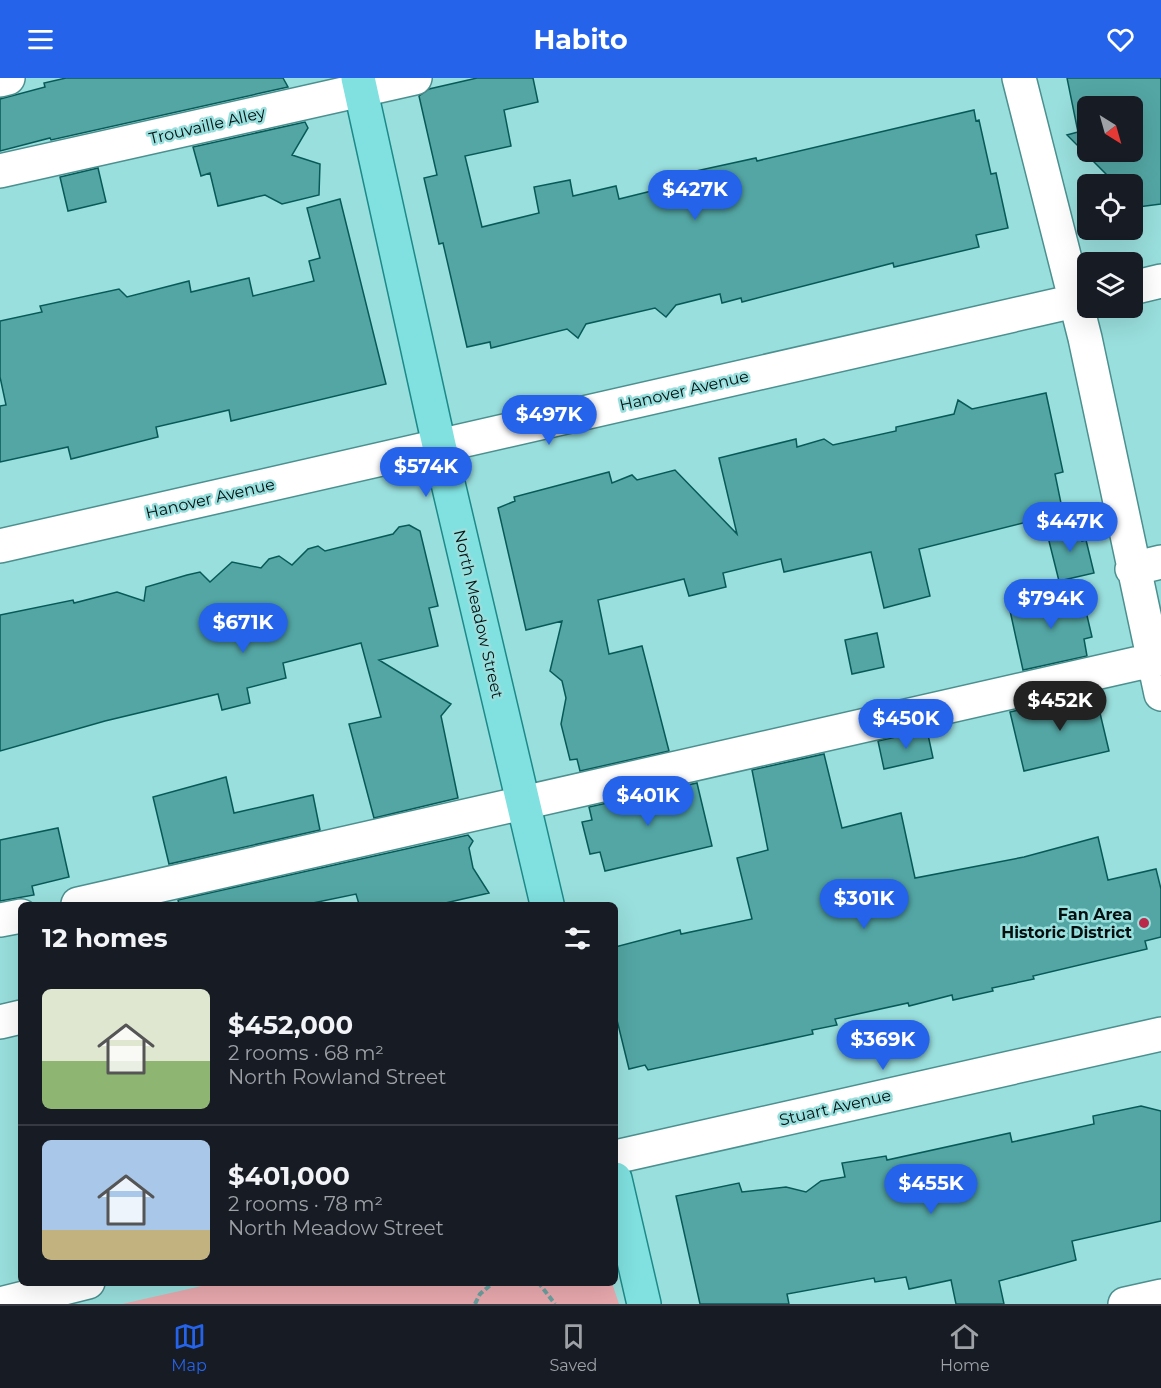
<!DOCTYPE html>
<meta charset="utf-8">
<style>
body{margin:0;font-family:Montserrat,sans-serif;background:#242831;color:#f1f3f6;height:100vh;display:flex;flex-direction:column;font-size:22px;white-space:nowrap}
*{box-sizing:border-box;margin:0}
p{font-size:20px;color:#9ea1a6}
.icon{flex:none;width:33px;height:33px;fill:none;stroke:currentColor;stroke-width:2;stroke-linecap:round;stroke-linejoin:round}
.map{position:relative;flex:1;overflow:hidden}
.sheet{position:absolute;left:18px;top:824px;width:600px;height:384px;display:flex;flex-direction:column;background:#171b24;border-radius:9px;box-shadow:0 6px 24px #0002}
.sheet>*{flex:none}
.needle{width:39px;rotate:143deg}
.buttons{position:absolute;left:1077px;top:18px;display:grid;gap:12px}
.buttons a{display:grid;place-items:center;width:66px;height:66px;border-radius:9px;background:#171b24;box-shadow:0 6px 24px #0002;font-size:30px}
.price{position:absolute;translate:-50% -51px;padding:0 14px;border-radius:21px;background:#2563eb;color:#fff;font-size:20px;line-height:39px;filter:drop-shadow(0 2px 3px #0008)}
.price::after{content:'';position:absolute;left:50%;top:36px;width:18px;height:14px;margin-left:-9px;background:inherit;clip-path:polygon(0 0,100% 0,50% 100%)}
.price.selected{background:#222;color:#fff}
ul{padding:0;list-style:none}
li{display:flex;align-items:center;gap:18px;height:150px;padding:0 24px}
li+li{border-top:2px solid #363941}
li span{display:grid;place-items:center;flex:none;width:168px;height:120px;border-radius:9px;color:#555}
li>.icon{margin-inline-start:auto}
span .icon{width:72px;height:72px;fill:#fffc;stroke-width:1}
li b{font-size:26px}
h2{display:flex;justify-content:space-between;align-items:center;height:72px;padding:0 24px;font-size:26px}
header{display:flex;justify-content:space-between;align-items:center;height:78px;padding:0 24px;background:#2563eb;color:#fff;font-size:27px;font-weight:700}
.menu{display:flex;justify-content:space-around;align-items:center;height:84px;border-top:2px solid #363941;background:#171b24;font-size:16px;color:#9ea1a6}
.menu a{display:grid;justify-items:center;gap:3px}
.menu .selected{color:#2563eb}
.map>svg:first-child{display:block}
.green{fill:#e8a9ae}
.building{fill:#53a6a4;stroke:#085a59;stroke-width:1.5;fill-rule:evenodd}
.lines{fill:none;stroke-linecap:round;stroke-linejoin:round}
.minor-casing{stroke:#4b908f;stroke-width:36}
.major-casing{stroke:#1d8a89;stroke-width:36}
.path{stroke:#6ba09f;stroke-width:4;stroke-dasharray:6 3;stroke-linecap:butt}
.minor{stroke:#fff;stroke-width:33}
.major{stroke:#80e1e0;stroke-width:33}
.poi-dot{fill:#ba294a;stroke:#99dfdd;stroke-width:2}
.labels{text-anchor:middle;stroke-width:5;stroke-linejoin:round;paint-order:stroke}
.street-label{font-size:16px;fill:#000f0f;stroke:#99dfdd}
.poi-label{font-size:16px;font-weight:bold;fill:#000f0f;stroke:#99dfdd;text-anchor:end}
</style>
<header><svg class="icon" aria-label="menu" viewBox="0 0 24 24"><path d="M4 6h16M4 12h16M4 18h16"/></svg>Habito<svg class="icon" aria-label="heart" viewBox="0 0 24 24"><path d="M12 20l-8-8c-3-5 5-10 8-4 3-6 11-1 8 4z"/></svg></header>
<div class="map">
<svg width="1161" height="1226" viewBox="0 0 1161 1226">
<rect width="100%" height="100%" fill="#99dfdd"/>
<path class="green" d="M215 1205H612L619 1226H122Z"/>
<path class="building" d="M66 0H283L288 9 51 62 50 60 0 73V21L45 9 44 5Z
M477 0H533L538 24 504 32 511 68 465 78 482 149 539 135 534 109 570 102 573 118 616 108 619 121 684 105 682 96 756 80 757 83 974 32 976 43 979 42 991 96 996 95 1008 150 976 157 979 169 894 189 893 185 742 224 741 220 722 225 720 216 676 227 666 239 655 230 586 246 578 260 567 251 491 270 490 264 467 269 443 165 439 166 424 100 437 97 419 18 429 11Z
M1067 0H1161V126L1138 129 1132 123V106H1116L1067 57 1078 54ZM1088 28H1132V74H1088Z
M305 44 308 50 292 77 320 86 319 117 282 126 265 117 218 128 210 95 201 98 193 69Z
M98 90 106 124 68 133 60 99Z
M340 121 386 306 231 343 229 332 195 340 156 349 158 359 71 381 68 369 0 384V328L6 327 0 299V243L42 234 40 228 119 211 127 219 189 203 191 214 249 200 253 218 314 203 309 183 320 180 307 130Z
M1046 315 1063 394 1055 396 1063 435 919 471 930 518 884 530 871 474 784 494 781 481 723 495 726 509 689 518 684 501 598 522 609 576 642 568 669 673 580 693 577 681 570 682 561 646 566 620 562 603 550 593 562 543 526 552 498 430 515 423 514 419 609 394 612 405 632 397 637 402 675 392 737 456 719 380 796 361 797 369 824 361 833 367 896 353V349L954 336 958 322 972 331Z
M409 447 420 453 438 528 429 530 438 568 379 582 451 626 441 638 458 720 374 740 349 646 381 639 361 565 283 585 286 600 247 610 250 625 222 632 218 616 105 643 0 673V537L73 522 74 525 117 514 144 523 146 509 187 497 200 494 210 504 232 484 261 490 269 481 279 478 292 487 308 471 318 468 325 473 393 456 399 449Z
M1078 447 1082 463 1086 462 1094 495 1059 503 1047 455Z
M1081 512 1092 559 1084 561 1087 578 1023 592 1009 528Z
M877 555 884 589 852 596 845 562Z
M1095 614 1109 673 1024 693 1010 634Z
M927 652 933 680 884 691 878 663Z
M824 676 842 750 901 735 915 800 1024 779 1098 759 1108 802 1156 791 1161 811V859L1145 863 1147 871 1033 898 1034 901 992 910 993 913 953 922 952 917 909 928 908 925 835 941 837 947 812 952 813 956 648 992 645 987 629 991 615 934V869L680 852 681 856 752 841 737 780 768 772 752 692Z
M226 699 234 735 313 717 320 752 169 786 153 719Z
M697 705 712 768 605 793 600 774 590 776 582 744 592 742 589 729Z
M58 750 69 799 32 808 34 817 0 823V762Z
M468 757 473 763 469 770 473 790 489 815 441 826H359L356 816 308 826H179L178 822Z
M1141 1028 1161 1033V1143L1072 1163 1076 1182 999 1203 1004 1226H956L951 1202 909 1211 906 1199 875 1204 874 1200 787 1216 789 1226H700L676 1118 739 1105 742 1114 786 1109 806 1114 821 1103 845 1099 842 1085 886 1078 887 1082 1010 1055 1012 1064 1094 1046 1093 1038Z"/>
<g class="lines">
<g class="minor-casing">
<path id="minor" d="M1019 0 1085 260 1161 616
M0 2 8 0
M0 93 415 0
M1132 210 1161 203
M0 468 1088 220
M1132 491 1161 484
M78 826 1161 580
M0 842 21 838
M0 944 21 939
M615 1079 1161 956
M0 1226 88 1204
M1125 1226 1161 1218"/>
</g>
<g class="major-casing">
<path id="major" d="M358 0 439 367 547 826
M615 1101 644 1226"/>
</g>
<path class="path" d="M538 1204 555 1226
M475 1226 480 1216 494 1204"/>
<use href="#minor" class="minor"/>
<use href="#major" class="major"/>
</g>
<circle class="poi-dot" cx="1144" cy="845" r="6"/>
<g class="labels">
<g class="street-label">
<text transform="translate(207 47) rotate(-13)" y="6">Trouvaille Alley</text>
<text transform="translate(684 312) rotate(-13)" y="6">Hanover Avenue</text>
<text transform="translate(210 420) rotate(-13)" y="6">Hanover Avenue</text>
<text transform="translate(479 536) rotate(77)" y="6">North Meadow Street</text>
<text transform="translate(835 1029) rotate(-13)" y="6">Stuart Avenue</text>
</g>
<g class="poi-label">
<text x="1132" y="842">Fan Area<tspan x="1132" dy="18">Historic District</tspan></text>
</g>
</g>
</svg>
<div class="buttons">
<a><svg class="needle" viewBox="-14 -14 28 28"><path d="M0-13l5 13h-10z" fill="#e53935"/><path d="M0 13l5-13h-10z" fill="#9ea1a6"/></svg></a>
<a><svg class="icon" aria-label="locate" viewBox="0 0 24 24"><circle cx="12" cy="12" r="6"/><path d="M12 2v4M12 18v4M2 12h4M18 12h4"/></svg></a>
<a><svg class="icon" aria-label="layers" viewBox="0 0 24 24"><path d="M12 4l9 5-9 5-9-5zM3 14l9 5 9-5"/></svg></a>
</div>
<b class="price" style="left:695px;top:143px">$427K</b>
<b class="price" style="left:549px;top:368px">$497K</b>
<b class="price" style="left:426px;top:420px">$574K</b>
<b class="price" style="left:1070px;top:475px">$447K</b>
<b class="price" style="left:1051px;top:552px">$794K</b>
<b class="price" style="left:243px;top:576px">$671K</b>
<b class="price selected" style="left:1060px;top:654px">$452K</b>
<b class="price" style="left:906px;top:672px">$450K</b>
<b class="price" style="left:648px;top:749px">$401K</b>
<b class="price" style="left:864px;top:852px">$301K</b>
<b class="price" style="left:883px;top:993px">$369K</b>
<b class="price" style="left:931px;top:1137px">$455K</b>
<section class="sheet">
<h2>12 homes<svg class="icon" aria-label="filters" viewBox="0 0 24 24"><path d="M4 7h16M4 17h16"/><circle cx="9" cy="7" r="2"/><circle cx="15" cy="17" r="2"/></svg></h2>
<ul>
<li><span style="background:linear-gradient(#dfe7d0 60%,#8fb573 0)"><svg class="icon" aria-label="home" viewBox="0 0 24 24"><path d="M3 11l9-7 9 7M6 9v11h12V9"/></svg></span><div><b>$452,000</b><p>2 rooms · 68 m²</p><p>North Rowland Street</p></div></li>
<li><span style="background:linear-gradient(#a9c7e8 75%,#c2b280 0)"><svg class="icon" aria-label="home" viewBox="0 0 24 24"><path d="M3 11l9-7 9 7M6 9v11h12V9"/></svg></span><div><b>$401,000</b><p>2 rooms · 78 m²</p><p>North Meadow Street</p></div></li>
</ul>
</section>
</div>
<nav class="menu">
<a class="selected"><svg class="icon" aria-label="map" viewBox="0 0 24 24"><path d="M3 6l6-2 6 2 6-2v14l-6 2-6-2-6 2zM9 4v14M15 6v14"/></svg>Map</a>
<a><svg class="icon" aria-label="saved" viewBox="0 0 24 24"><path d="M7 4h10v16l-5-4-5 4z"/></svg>Saved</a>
<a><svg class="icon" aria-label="home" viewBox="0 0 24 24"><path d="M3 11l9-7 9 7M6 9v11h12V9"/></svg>Home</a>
</nav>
